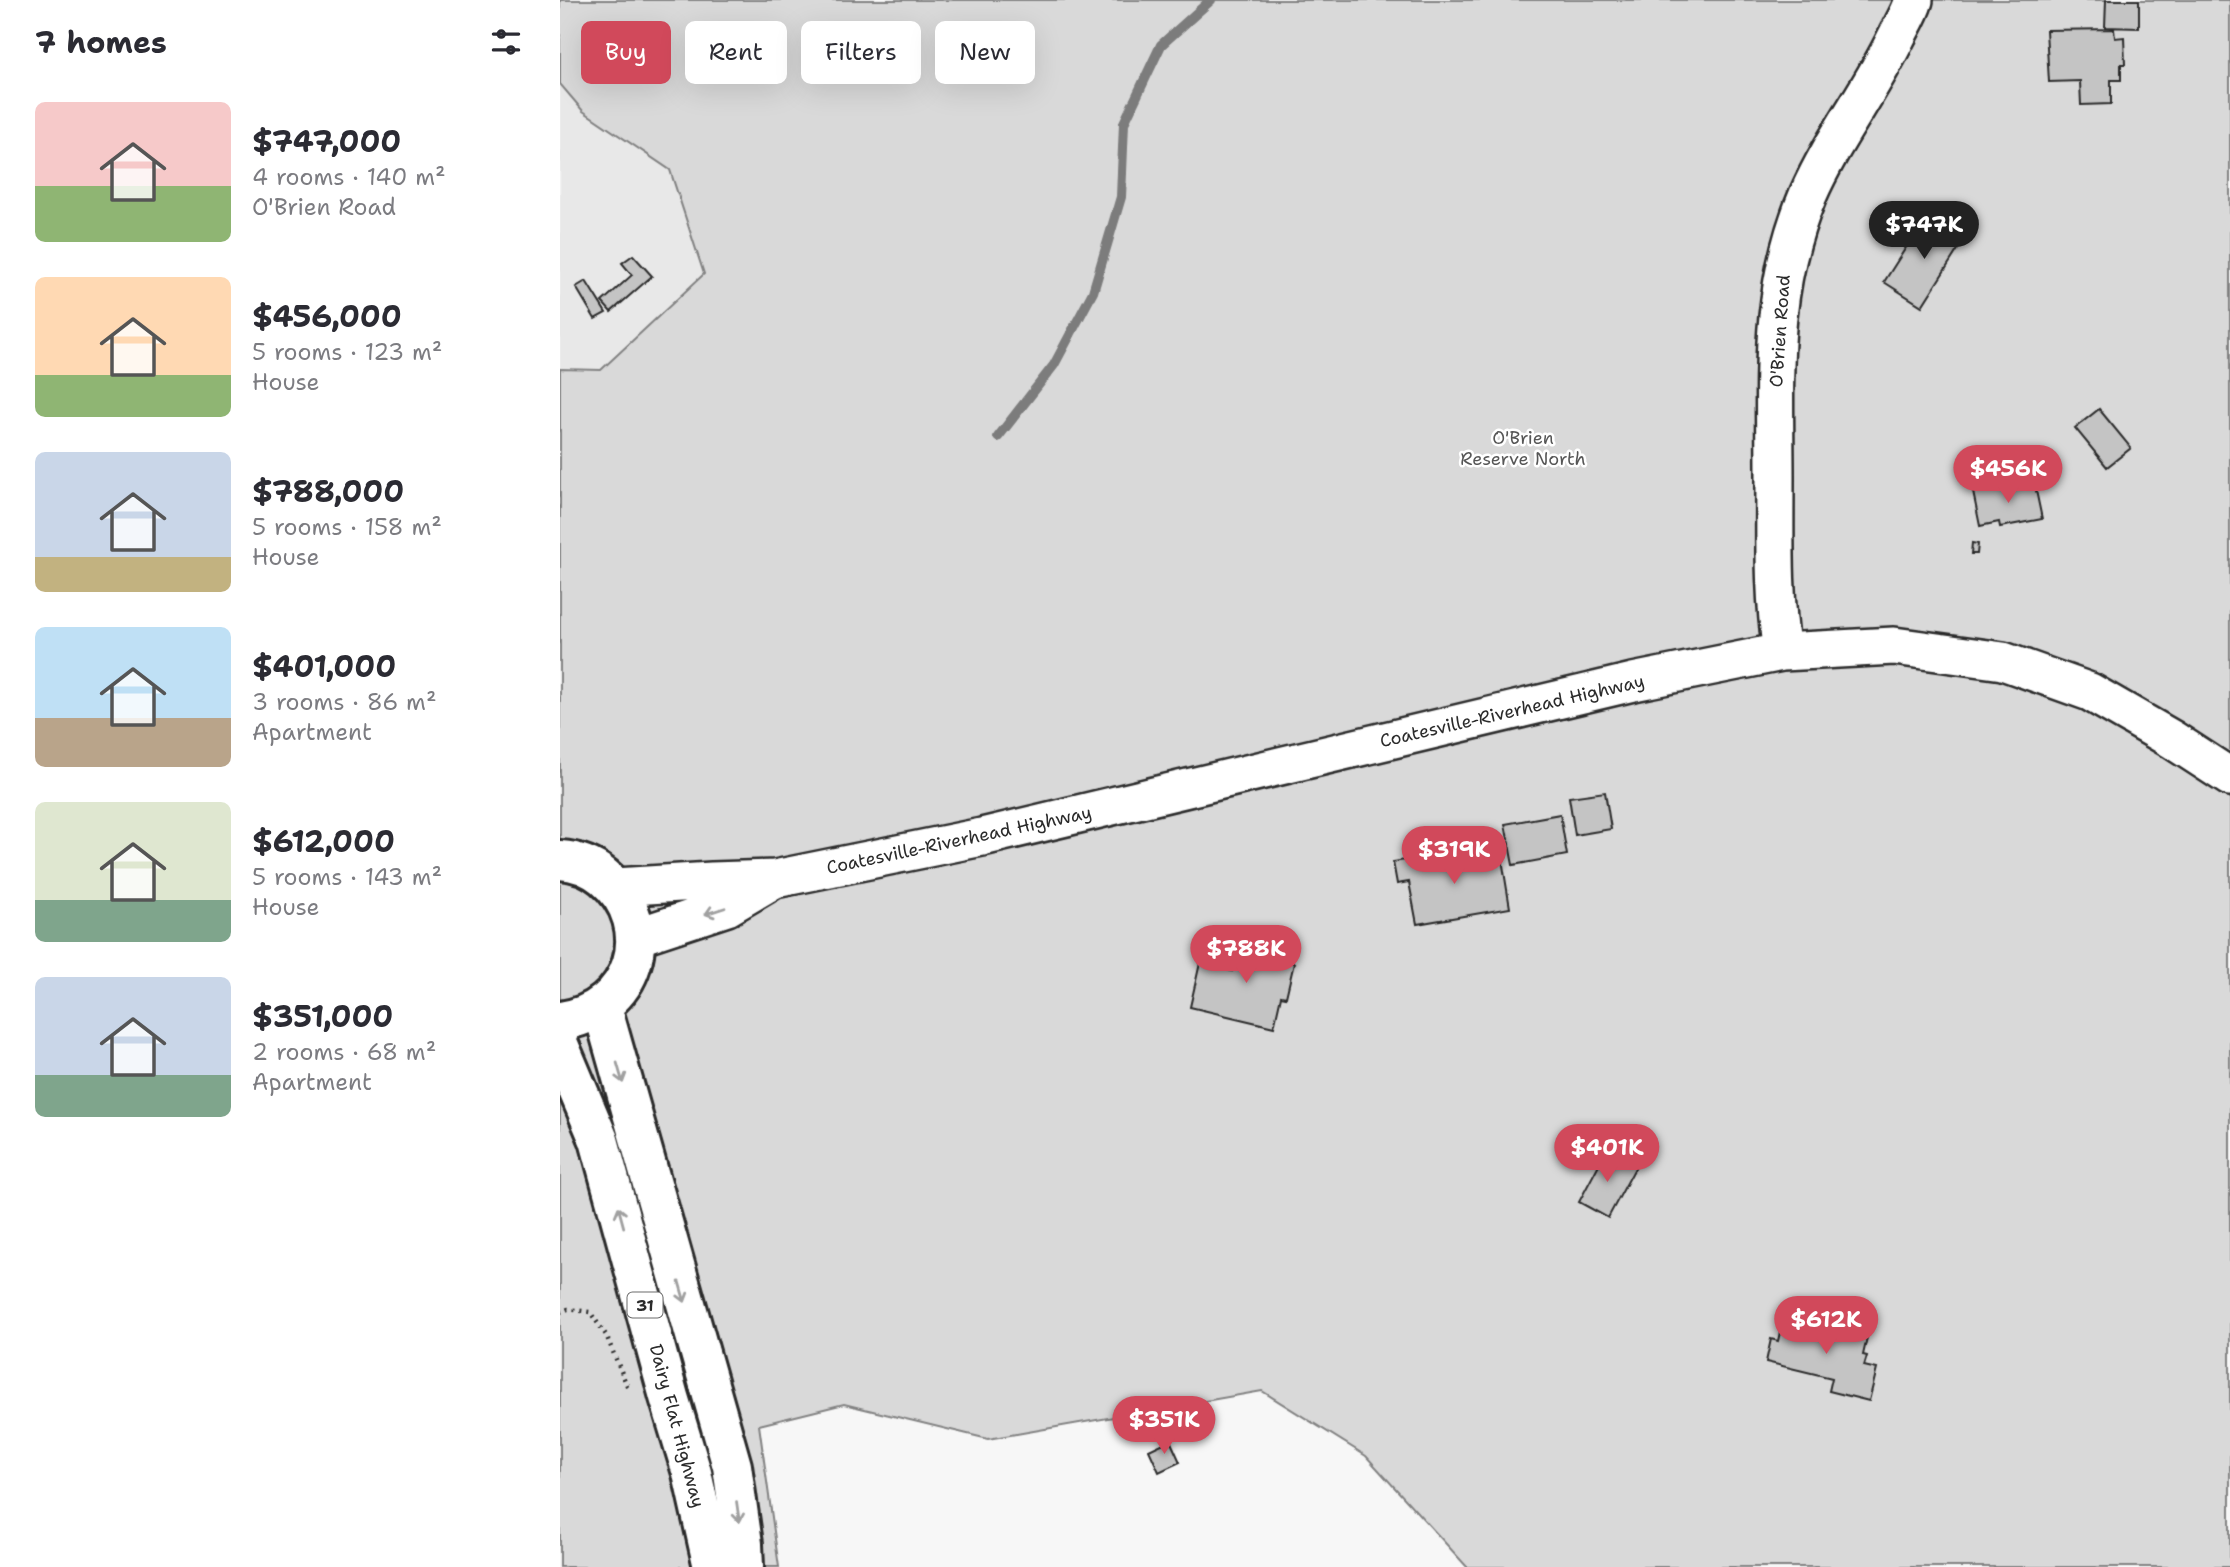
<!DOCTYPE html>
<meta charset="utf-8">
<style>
body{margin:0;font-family:"Shantell Sans",sans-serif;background:#f7f7f7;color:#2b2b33;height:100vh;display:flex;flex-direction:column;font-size:26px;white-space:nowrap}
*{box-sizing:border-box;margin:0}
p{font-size:23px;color:#7c7c81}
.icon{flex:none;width:38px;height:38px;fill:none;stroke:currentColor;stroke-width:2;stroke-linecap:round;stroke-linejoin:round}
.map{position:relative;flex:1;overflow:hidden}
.sheet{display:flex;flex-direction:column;background:#fff;width:560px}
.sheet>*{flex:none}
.hud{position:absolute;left:21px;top:21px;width:665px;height:63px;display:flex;gap:14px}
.price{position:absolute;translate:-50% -60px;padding:0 16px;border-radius:24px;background:#d1495b;color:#fff;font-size:23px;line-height:46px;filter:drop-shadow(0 2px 4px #0008)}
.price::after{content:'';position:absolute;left:50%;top:42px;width:21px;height:16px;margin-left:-10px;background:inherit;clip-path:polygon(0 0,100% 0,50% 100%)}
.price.active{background:#222;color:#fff}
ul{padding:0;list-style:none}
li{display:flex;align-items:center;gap:21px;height:175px;padding:0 35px}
li span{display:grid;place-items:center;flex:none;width:196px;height:140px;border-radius:10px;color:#555}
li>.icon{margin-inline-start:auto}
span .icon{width:84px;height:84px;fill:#fffc;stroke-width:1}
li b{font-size:30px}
h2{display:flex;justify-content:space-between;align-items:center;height:84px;padding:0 35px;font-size:30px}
.chip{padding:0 24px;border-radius:10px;background:#fff;box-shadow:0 7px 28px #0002;font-size:24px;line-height:63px}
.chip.active{background:#d1495b;color:#fff}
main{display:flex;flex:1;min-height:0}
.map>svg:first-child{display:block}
.built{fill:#e8e8e8}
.green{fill:#d9d9d9;stroke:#828282;stroke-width:2}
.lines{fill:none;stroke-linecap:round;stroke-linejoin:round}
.stream{stroke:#7b7b7b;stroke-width:10}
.building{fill:#c4c4c4;stroke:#2b2b2b;stroke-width:2}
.secondary-casing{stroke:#2b2b2b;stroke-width:42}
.primary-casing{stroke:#2b2b2b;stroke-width:44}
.path{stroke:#2b2b2b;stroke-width:4.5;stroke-dasharray:2 5;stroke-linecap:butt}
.secondary{stroke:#fff;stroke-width:37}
.primary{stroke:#fff;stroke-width:38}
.oneway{stroke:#a0a0a0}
.labels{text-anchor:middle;stroke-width:5;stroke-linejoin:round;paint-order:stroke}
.shield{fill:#fff;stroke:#6b6b6b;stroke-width:2}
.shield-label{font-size:16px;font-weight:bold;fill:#2b2b2b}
.street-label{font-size:18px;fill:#2b2b2b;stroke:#fff}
.park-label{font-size:18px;fill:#565656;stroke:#fff}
</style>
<main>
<section class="sheet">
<h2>7 homes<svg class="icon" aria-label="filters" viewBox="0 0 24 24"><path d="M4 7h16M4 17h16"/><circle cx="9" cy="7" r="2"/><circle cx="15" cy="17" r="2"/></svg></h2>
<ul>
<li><span style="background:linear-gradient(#f6c9c9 60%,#8fb573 0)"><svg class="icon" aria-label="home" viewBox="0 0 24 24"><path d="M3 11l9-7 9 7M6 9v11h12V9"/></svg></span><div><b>$747,000</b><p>4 rooms · 140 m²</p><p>O'Brien Road</p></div></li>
<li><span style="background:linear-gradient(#ffd9b3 70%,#8fb573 0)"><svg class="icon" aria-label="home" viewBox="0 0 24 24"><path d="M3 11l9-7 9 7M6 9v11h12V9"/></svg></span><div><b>$456,000</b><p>5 rooms · 123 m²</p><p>House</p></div></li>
<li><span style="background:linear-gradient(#c9d6e8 75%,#c2b280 0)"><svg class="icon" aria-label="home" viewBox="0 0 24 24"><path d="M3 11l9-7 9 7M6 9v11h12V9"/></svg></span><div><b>$788,000</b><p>5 rooms · 158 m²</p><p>House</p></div></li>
<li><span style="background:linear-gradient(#bfe0f5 65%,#b9a48a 0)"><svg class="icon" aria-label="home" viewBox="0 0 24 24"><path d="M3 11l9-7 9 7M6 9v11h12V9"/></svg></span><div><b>$401,000</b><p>3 rooms · 86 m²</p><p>Apartment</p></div></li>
<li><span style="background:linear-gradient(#dfe7d0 70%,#7fa58c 0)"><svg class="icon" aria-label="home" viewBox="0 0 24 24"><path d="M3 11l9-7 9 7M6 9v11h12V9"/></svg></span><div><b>$612,000</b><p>5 rooms · 143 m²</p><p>House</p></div></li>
<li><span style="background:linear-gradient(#c9d6e8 70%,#7fa58c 0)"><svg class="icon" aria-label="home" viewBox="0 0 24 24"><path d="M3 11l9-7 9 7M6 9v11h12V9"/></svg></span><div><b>$351,000</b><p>2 rooms · 68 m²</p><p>Apartment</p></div></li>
</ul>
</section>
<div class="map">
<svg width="1670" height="1567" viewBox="0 0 1670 1567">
<rect width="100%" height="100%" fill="#f7f7f7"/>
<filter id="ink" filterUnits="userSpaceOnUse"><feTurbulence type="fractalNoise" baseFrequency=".0143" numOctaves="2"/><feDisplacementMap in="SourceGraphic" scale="14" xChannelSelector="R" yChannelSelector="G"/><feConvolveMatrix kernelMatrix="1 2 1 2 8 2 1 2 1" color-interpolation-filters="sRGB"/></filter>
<g filter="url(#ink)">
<path class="built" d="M0 84 23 111 110 170 144 274 41 370 0 369Z"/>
<path class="green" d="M0 0H1670V1567H907L806 1456 702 1391 428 1439 284 1404 199 1425 219 1567H0V369L41 370 144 274 110 170 23 111 0 84Z"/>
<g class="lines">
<path class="stream" d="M438 437 494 365 533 292 561 197 564 123 601 45 651 0"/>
</g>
<path class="building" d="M1546 0H1579V28L1545 27Z
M1554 29 1555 38 1564 37 1565 64H1561V80H1551V104L1521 105 1520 81 1489 82 1486 30Z
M1366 216 1404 240 1362 306 1324 282Z
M73 255 92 276 51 312 42 302 72 275 62 263Z
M26 281 46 313 35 319 16 287Z
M1539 409 1571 448 1547 467 1515 428Z
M1474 481 1482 519 1440 527 1439 522 1420 526 1413 492Z
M1412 543 1418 544 1417 554H1411Z
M1045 792 1051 829 1015 835 1009 797Z
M1000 814 1007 855 953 865 945 824Z
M886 853 888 863 941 853 950 908 857 924 849 882 837 884 833 862Z
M679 943 698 947 699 943 731 950 728 961 734 963 726 997 721 996 714 1027 630 1007 640 963 672 971Z
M1046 1151 1076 1166 1048 1218 1019 1202Z
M1247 1318 1272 1324 1271 1328 1282 1330 1283 1327 1308 1333 1303 1355 1307 1356 1304 1366 1317 1369 1309 1401 1269 1391 1272 1378 1206 1362 1211 1339 1218 1341 1222 1323 1244 1329Z
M610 1440 620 1462 599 1472 589 1450Z"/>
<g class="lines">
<g class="secondary-casing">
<path id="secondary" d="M1222 652C1213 595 1215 535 1215 477 1215 377 1208 290 1248 195 1272 140 1310 92 1336 38 1342 26 1350 13 1354 0
M56 887 152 881 215 879 422 837 1073 682 1222 652 1334 646 1443 661 1530 692 1613 740 1670 777
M76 937 167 907 211 881"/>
</g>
<g class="primary-casing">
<path id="primary" d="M0 860C16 861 32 867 44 877 102 926 74 1012 0 1021
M42 1007 172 1466 183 1544 184 1567
M0 1047 39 1140 109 1397 132 1473 153 1567"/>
</g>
<path class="path" d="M0 1312 8 1309 30 1312 46 1335 68 1388"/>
<use href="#secondary" class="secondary"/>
<use href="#primary" class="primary"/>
</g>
<defs><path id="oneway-shaft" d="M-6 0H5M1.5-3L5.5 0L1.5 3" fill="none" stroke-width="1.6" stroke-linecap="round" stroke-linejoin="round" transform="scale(1.75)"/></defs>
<g class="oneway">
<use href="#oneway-shaft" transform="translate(155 911) rotate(162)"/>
<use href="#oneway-shaft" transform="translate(60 1073) rotate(74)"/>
<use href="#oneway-shaft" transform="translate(61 1217) rotate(-105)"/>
<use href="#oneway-shaft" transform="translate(122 1292) rotate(74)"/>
<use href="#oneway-shaft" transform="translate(178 1512) rotate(82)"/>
</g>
</g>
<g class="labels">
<rect class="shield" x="67.5" y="1292.5" width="35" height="25" rx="5"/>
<g class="shield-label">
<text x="85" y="1311">31</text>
</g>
<g class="street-label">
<text transform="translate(1220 331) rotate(-86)" y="6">O'Brien Road</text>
<text transform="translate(952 711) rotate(-13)" y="6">Coatesville-Riverhead Highway</text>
<text transform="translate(399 840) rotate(-12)" y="6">Coatesville-Riverhead Highway</text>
<text transform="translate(117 1426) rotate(75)" y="6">Dairy Flat Highway</text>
</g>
<g class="park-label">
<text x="963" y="444">O'Brien<tspan x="963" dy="21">Reserve North</tspan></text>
</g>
</g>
</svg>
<b class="price active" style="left:1364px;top:261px">$747K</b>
<b class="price" style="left:1448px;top:505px">$456K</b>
<b class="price" style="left:894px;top:886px">$319K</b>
<b class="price" style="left:686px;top:985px">$788K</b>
<b class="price" style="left:1047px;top:1184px">$401K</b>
<b class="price" style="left:1266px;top:1356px">$612K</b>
<b class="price" style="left:604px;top:1456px">$351K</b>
<div class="hud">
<a class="chip active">Buy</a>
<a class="chip">Rent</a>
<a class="chip">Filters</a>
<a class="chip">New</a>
</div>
</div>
</main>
